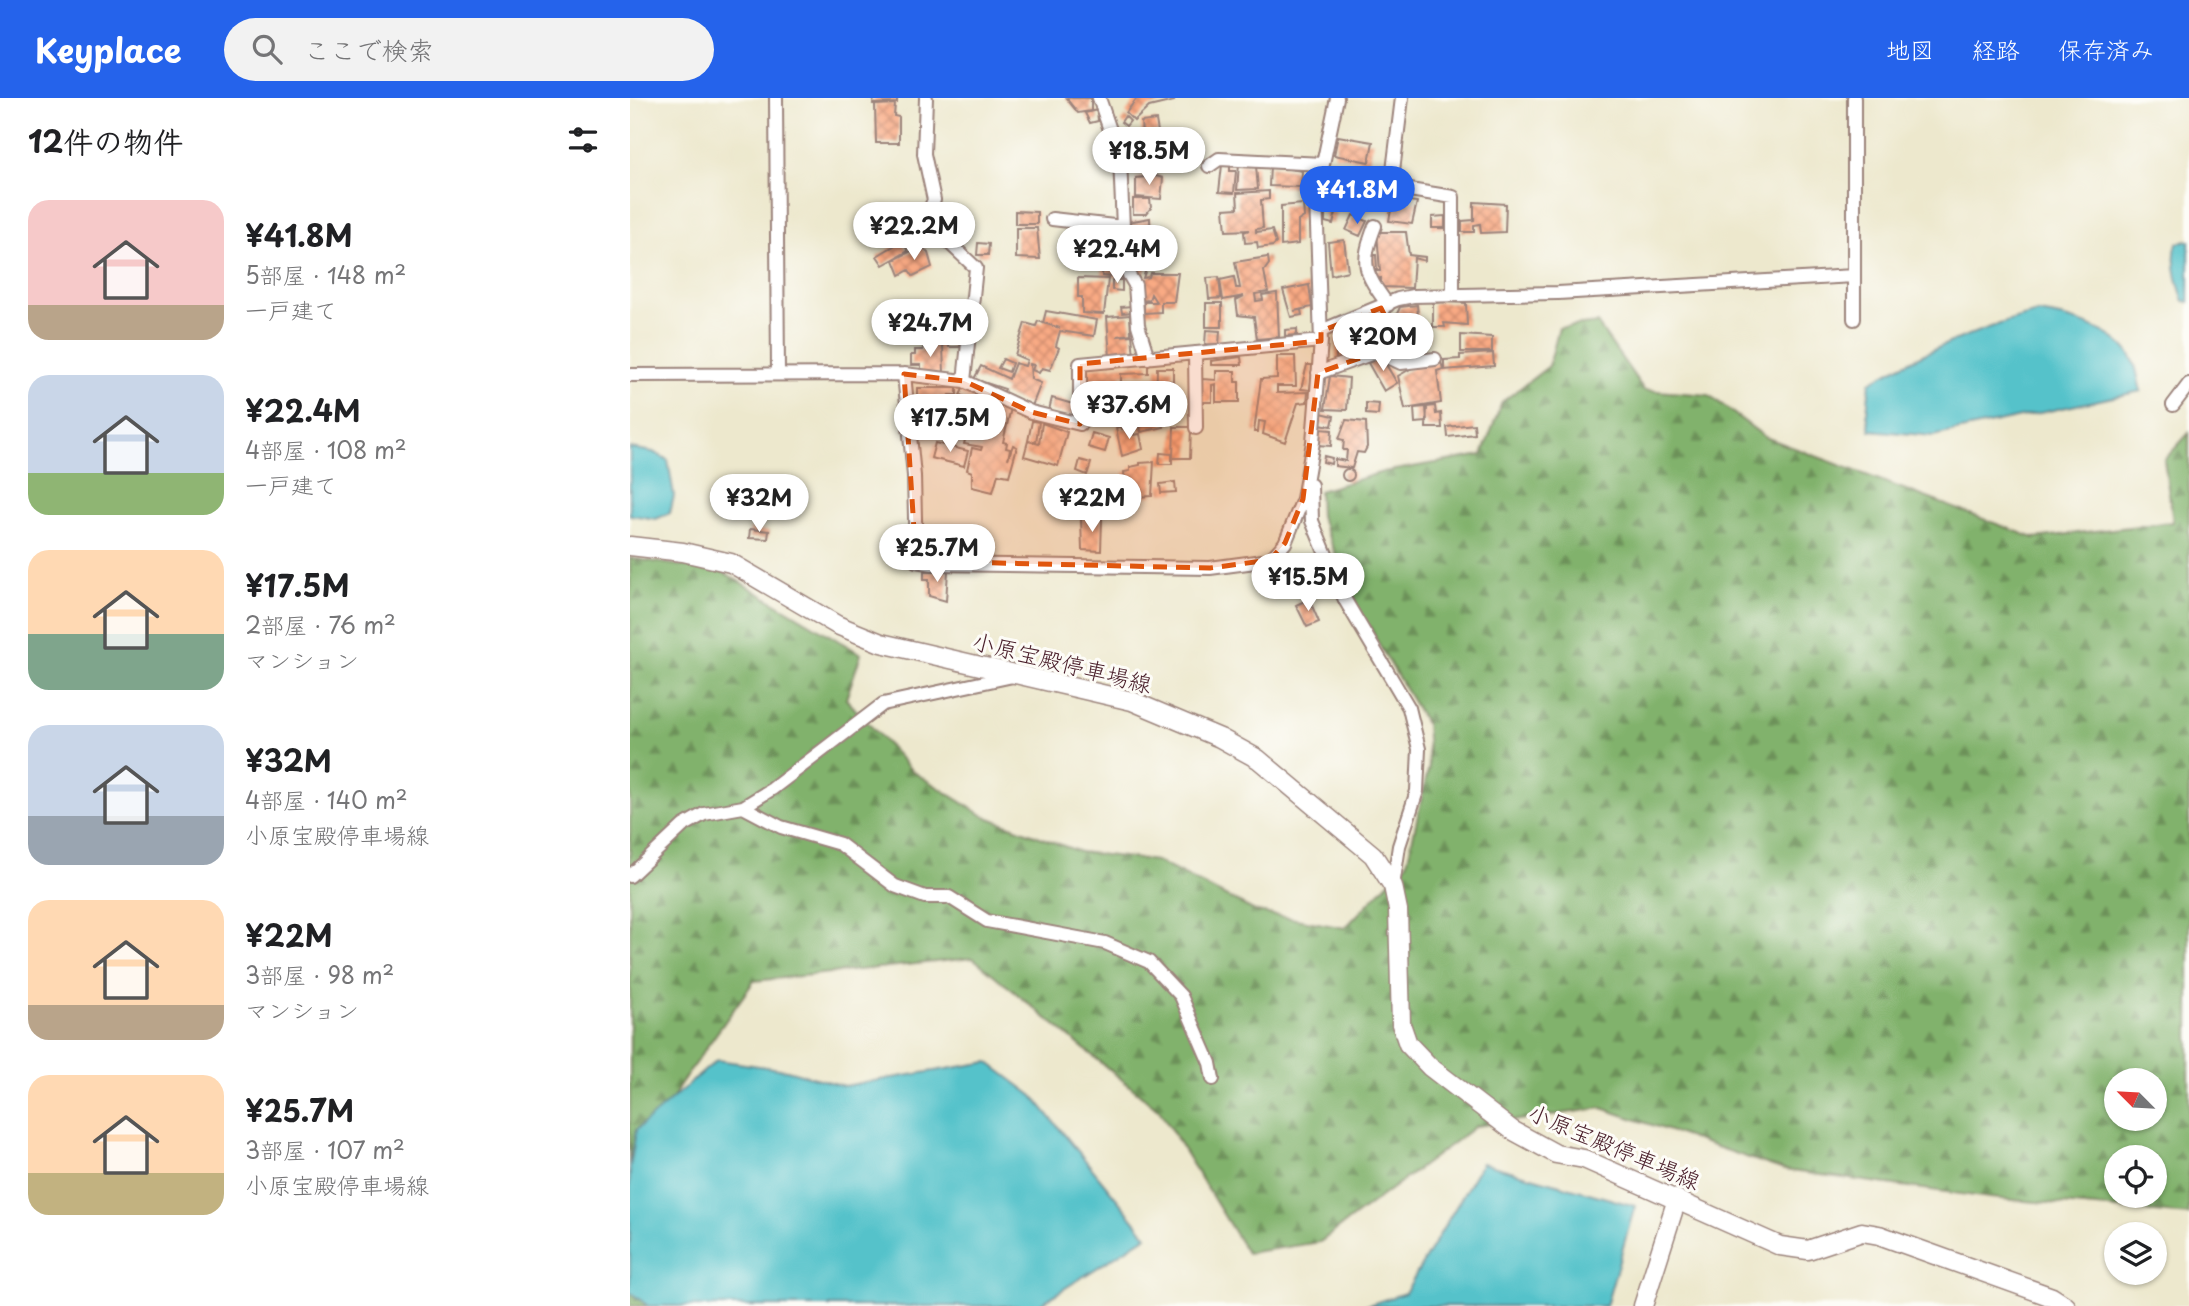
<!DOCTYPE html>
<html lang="ja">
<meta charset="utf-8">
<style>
body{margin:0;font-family:"Playpen Sans","Klee One",sans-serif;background:#f2f2f2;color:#202124;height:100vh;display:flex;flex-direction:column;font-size:26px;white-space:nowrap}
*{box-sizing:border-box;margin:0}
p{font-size:23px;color:#757577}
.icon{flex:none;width:38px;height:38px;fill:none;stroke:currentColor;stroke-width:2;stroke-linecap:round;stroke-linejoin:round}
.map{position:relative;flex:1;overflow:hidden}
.side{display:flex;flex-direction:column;background:#fff;width:630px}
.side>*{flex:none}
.needle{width:46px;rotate:294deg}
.controls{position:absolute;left:1474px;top:970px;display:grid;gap:14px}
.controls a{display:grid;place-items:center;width:63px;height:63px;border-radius:50%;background:#fff;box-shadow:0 2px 5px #0004;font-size:35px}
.price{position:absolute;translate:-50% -60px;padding:0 16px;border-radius:24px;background:#fff;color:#222;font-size:23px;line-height:46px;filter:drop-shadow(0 2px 4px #0008)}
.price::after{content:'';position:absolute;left:50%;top:42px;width:21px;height:16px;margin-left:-10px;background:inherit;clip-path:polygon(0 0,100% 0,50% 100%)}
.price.on{background:#2563eb;color:#fff}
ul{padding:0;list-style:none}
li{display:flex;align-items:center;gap:21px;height:175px;padding:0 28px}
li span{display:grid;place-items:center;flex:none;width:196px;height:140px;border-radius:21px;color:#555}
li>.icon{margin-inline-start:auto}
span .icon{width:84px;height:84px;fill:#fffc;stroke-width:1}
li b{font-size:30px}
h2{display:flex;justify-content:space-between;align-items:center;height:84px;padding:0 28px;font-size:30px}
header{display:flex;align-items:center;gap:42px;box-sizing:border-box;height:98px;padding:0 35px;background:#2563eb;color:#fff}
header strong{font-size:33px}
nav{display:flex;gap:38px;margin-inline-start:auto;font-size:24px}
.search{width:490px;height:63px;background:#f2f2f2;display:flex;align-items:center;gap:18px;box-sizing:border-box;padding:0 24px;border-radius:38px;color:#757577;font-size:26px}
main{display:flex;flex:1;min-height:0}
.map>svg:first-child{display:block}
.forest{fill:url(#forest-firs);stroke:#66684c;stroke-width:2;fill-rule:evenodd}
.water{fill:#55c2ca;stroke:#50707a;stroke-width:2}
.building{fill:url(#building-cross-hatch)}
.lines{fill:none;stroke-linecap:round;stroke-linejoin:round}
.street-casing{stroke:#9c847c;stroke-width:16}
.secondary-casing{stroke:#9c847c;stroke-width:21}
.street{stroke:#fff;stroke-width:12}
.secondary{stroke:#fff;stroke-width:18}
.marked{fill:#e0560e;fill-opacity:0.2;stroke:#e0560e;stroke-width:5;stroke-dasharray:14 9;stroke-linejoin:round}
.labels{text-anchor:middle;stroke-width:6;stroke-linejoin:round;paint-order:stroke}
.street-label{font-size:23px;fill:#4a1f2b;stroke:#fdfcf7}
</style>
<header>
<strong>Keyplace</strong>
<div class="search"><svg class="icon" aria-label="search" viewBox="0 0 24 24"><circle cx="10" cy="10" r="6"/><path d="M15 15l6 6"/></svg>ここで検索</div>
<nav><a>地図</a><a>経路</a><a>保存済み</a></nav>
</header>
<main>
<section class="side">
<h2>12件の物件<svg class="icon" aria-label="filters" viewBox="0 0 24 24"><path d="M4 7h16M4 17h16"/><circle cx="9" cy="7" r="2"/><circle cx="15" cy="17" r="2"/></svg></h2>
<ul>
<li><span style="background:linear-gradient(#f6c9c9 75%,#b9a48a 0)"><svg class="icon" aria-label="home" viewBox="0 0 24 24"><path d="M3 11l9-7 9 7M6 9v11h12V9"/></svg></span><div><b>¥41.8M</b><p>5部屋 · 148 m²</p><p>一戸建て</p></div></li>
<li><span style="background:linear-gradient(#c9d6e8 70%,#8fb573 0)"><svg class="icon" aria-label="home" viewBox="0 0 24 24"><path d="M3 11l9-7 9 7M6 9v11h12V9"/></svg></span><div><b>¥22.4M</b><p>4部屋 · 108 m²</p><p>一戸建て</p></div></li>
<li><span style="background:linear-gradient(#ffd9b3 60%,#7fa58c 0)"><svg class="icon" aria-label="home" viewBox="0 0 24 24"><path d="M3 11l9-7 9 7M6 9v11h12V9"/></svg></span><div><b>¥17.5M</b><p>2部屋 · 76 m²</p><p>マンション</p></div></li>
<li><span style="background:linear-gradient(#c9d6e8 65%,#9aa5b1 0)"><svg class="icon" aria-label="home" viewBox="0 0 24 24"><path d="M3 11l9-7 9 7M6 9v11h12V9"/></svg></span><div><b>¥32M</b><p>4部屋 · 140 m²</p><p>小原宝殿停車場線</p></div></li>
<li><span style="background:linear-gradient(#ffd9b3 75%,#b9a48a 0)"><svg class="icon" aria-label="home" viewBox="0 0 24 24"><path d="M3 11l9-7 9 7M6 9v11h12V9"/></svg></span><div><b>¥22M</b><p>3部屋 · 98 m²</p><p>マンション</p></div></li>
<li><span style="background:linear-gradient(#ffd9b3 70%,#c2b280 0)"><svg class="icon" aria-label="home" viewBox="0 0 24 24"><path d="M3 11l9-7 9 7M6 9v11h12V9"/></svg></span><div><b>¥25.7M</b><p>3部屋 · 107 m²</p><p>小原宝殿停車場線</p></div></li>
</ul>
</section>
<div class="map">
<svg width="1559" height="1208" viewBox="0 0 1559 1208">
<defs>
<pattern id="forest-firs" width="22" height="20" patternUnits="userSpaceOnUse" patternTransform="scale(1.75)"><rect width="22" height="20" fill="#81b26c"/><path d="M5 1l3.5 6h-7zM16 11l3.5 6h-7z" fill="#6c9059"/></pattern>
<pattern id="building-cross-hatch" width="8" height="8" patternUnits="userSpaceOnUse" patternTransform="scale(1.75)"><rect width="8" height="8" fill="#f9aa84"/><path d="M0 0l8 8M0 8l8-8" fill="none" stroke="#cc8a6c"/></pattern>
</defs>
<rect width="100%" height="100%" fill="#fdfcf7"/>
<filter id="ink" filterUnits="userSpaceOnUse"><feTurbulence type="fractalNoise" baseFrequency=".0143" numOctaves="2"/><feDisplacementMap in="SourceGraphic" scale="14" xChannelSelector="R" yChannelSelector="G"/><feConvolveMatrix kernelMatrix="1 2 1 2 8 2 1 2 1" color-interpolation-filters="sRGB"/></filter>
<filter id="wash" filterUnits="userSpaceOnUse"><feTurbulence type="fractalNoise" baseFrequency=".00686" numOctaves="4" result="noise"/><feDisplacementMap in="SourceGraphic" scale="28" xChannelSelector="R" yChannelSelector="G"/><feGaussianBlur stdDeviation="1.57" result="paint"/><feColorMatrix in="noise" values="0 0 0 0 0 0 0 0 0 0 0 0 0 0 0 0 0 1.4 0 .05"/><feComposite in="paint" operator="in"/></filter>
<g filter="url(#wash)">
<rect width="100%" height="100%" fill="#ede8cd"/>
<path class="forest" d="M967 225 1014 292 1079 297 1135 339 1404 440 1543 424 1534 362 1559 335V1117L1360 1100 1154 1072 972 1010 846 1028 690 1144 617 1155 529 1012 343 860 124 883 51 985 14 1054 111 1208H0V460L93 474 231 556 216 601 282 673 354 718 450 754 526 763 627 814 715 830 777 765 799 668 796 626 729 513 690 418 689 393 753 374 852 357 872 304 919 268 929 230ZM1486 982H1524V1020H1486ZM1486 1059H1524V1097H1486Z"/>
<path class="water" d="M1559 143V204L1554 203C1548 187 1541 162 1547 145Z
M1408 215C1438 219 1486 231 1502 260 1507 269 1508 283 1511 293L1303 338 1240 332 1237 315 1240 284C1293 254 1348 230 1408 215Z
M0 350 23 354 38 362 44 398 40 415 26 421 0 417Z
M87 962 157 972 214 988 358 964 403 998 517 1138 407 1208H18L0 1194V1070L6 1032Z
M852 1065 1005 1108 976 1208H735L775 1195Z"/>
<g id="blocks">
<path class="building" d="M244 0H267V5L243 6Z
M436 0H461V13L448 15Z
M507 0H543L544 3 519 9 504 23 496 15Z
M265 6 264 18 269 19V45H246L245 7Z
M467 12 468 23 460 25 455 15Z
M495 18 500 23 496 28 491 24Z
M526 22 528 34 517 35 526 36 527 58 548 55 549 66 499 71 494 50 500 49 501 55 507 54 505 37 512 36 511 24Z
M708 38 743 44 739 64 704 57Z
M609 66 626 68 628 91 607 92Z
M592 67H600V73H606L604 95 589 94Z
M640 68 672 73 671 89 639 88Z
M526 78 533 80 531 101 506 99V80Z
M639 93V101L631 102 633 130 626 131V134L642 132 646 145 643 148 628 150 627 144 615 145 614 134 619 132 596 133 594 111 608 110 607 95Z
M503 101H520L521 110 516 116H503Z
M763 101 787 104 782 126 759 123Z
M844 104 876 106 875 134 851 135 850 126 844 127V134H832V123L844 122Z
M673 106 674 119 668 123V146L651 148V108Z
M695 112 706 115 703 126 695 124Z
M385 113 407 114V126H385Z
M723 117 737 123 730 138 716 132Z
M815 118V130H802V119Z
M520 120 521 148 513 152 514 162 502 164 499 141 502 140V136H499L497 124Z
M386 130H407L410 161 386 160Z
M747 134H776L779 157 795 159V163L784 160 782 190 751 189V180L744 181 743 173H750Z
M714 142 718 173 701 177 698 144Z
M272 143 278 153 253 167 247 158Z
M348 145 359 146 358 157H347Z
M291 148 298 155 302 169 283 178 279 172 270 177 264 162Z
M740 157H746L747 171H741Z
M638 159 639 166 634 173 638 194 625 196 626 203 633 202 632 197 647 195 649 239 627 241 624 219 608 217 606 202 614 198 593 202 590 182 604 179 606 190H610L605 164Z
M473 165 493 166 492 180 472 178Z
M517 168 513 180 519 179 520 175H548L544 204H531V214L514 215V204H526L521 196 519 202 510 203 504 169Z
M589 179 591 200 579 201 577 180Z
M448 180 478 181 474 216 452 215V199H448Z
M482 182H492V193L482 192Z
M679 187 682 209 664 213 671 212 672 217 661 219 653 192Z
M814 204 836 205 837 227 814 225 815 229H803V205Z
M576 205H592V229H576Z
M787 207 789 228 799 235V241L787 244 785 257 768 259 762 250V227L770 209Z
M502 208 503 214 492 215 491 209Z
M416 213 467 222 464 238 430 233 426 248 429 250 420 272 412 270 409 275 402 272 404 267 400 266 401 281 411 285 402 308 373 296 375 291 344 281 351 268 379 281 385 265 395 268 397 262 385 257 395 225 406 228 408 223 430 230 413 225Z
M500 217 501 236 487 238 502 237 504 259H480L477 219Z
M741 227 748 247 706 263V239Z
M667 231V237L655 238V232Z
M576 232 590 233 589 247 575 246Z
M831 237 862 239V254H831Z
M319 244H331L330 249H319Z
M294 246H313L314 276 291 275V267H281V257H285V252H293Z
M863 255 864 268 814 272V262L830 261V257Z
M647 258H665L666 288H647V295L678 294 677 304 668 305 655 344 633 336 635 324 629 323 628 334H624L631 281 647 280Z
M751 258 767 285 754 293 738 265Z
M611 259 612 267H581V263Z
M373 261 382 265 379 274 368 270Z
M811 264 813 271 807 273 811 305 775 311 768 278 784 269Z
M518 265V275L491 276V300H502L503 316 458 324 455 318 454 271Z
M677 267H683L680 292 671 291Z
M527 270H543V283H540V307L526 312Z
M586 273H605V284H609V304H586V286L582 287V304H571L572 281 586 282Z
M700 278 719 280 717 312 695 311Z
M334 289 346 294 343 303 330 297Z
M287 290H327V297H319L323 315H317V339H291L293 311H287Z
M422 300 443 306 446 315 441 318 419 312Z
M360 302 381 310 373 344 377 345 376 350 380 351 378 361 383 347 387 349 379 378 368 376 363 394 342 389V374L337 372 342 350 351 352 352 349 334 346 336 338 344 340 354 303Z
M330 310a7 7 0 1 1 14 0a7 7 0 1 1-14 0Z
M736 305 749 306 748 317 736 316Z
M805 308 806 316 811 315 812 330H796L797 309Z
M796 309 797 324 785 325 784 310Z
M691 315 704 318 702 328 689 326Z
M531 318 534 329 511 334 509 322Z
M716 322 736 324 737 349 734 355 727 354 722 370 705 368V361L716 363 717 352H713L714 342 709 341Z
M402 323 409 324 406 344 398 343Z
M412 325 437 334 428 368 394 358 398 343 409 346Z
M844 326 845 336 818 339 817 329Z
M490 328 492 331 502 329 504 337 510 336 513 351 492 358 486 330Z
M544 329H561L560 360H543Z
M689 331 702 332 701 348 687 347Z
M462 335 479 340 475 354 458 349Z
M305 345 338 353 334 368 301 360Z
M530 355 542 356V366H529Z
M694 358 702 360 701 366 693 364Z
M450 362 461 365 457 377 447 373Z
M524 364 522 398 503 399 501 385H495L494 374 500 373V369L510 367V365Z
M712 377a6 6 0 1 1 12 0a6 6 0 1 1-12 0Z
M545 384 546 394 531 395 530 386Z
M451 420 472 421 471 453 452 452Z
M120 431 139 433 138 441 119 440Z
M294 473H318L316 503 299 498V481H294Z
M679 501 689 524 677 529 666 507Z"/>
</g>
</g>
<g filter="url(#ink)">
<use href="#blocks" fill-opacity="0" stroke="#9c847c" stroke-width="2"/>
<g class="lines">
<g class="street-casing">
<path id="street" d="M146 0 148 274
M296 0 294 56 304 102 295 122 346 170 334 283
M469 0 490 61 493 129 499 177 505 187 508 227 518 260
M772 0 761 89 823 99V197
M1224 0V221
M579 68 589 61 693 66
M422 121 493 129
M745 128C730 167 734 174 758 207
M751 210C759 226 751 243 758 259L771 265 805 261
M691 233 768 201 783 198 928 195 1224 178
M565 255 566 330
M688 275 755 251
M274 276 284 378 286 463 303 466 580 470 640 462 655 445 673 401 683 344 691 243 686 99 707 0
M0 277 274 276 334 283 401 314 450 326V266L691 243
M1543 307 1559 286
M681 387 682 423 715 502 779 610 789 651 787 693 769 748 763 788
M113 709 151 729 210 746 265 788 295 799H319L357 823 475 845 519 864 551 898 580 965 583 981
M0 778 53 728 74 716 113 709 142 691 253 606 383 578"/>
</g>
<g class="secondary-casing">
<path id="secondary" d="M0 448 53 454 101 465 207 527 251 545 502 603 590 640 628 661 743 757 763 788 768 812 771 926 778 946 800 969 882 1032 926 1056 954 1061 1150 1148 1178 1152 1232 1134 1249 1137 1422 1199 1436 1208
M1013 1208 1047 1101"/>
</g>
<use href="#street" class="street"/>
<use href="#secondary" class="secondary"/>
</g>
</g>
<path class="marked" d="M751 210 756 220 755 251 688 275 673 401 655 445 640 462 580 470 286 463 274 276 334 283 401 314 450 326V266L691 243V233Z"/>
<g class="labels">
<g class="street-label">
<text transform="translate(432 565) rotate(14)" y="8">小原宝殿停車場線</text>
<text transform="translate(984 1049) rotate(23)" y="8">小原宝殿停車場線</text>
</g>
</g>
</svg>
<div class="controls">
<a><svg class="needle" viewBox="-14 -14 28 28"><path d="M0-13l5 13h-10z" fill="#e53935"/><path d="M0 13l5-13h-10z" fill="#757577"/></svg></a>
<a><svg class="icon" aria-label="locate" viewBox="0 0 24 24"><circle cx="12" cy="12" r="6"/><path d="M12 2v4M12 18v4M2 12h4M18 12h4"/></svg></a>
<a><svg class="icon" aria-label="layers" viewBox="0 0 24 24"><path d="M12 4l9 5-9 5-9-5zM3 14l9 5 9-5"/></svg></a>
</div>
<b class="price" style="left:519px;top:89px">¥18.5M</b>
<b class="price on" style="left:727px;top:128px">¥41.8M</b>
<b class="price" style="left:284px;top:164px">¥22.2M</b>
<b class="price" style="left:487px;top:187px">¥22.4M</b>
<b class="price" style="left:300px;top:261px">¥24.7M</b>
<b class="price" style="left:753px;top:275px">¥20M</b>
<b class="price" style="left:499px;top:343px">¥37.6M</b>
<b class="price" style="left:320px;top:356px">¥17.5M</b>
<b class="price" style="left:129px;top:436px">¥32M</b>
<b class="price" style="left:462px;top:436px">¥22M</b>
<b class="price" style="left:307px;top:486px">¥25.7M</b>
<b class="price" style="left:678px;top:515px">¥15.5M</b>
</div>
</main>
